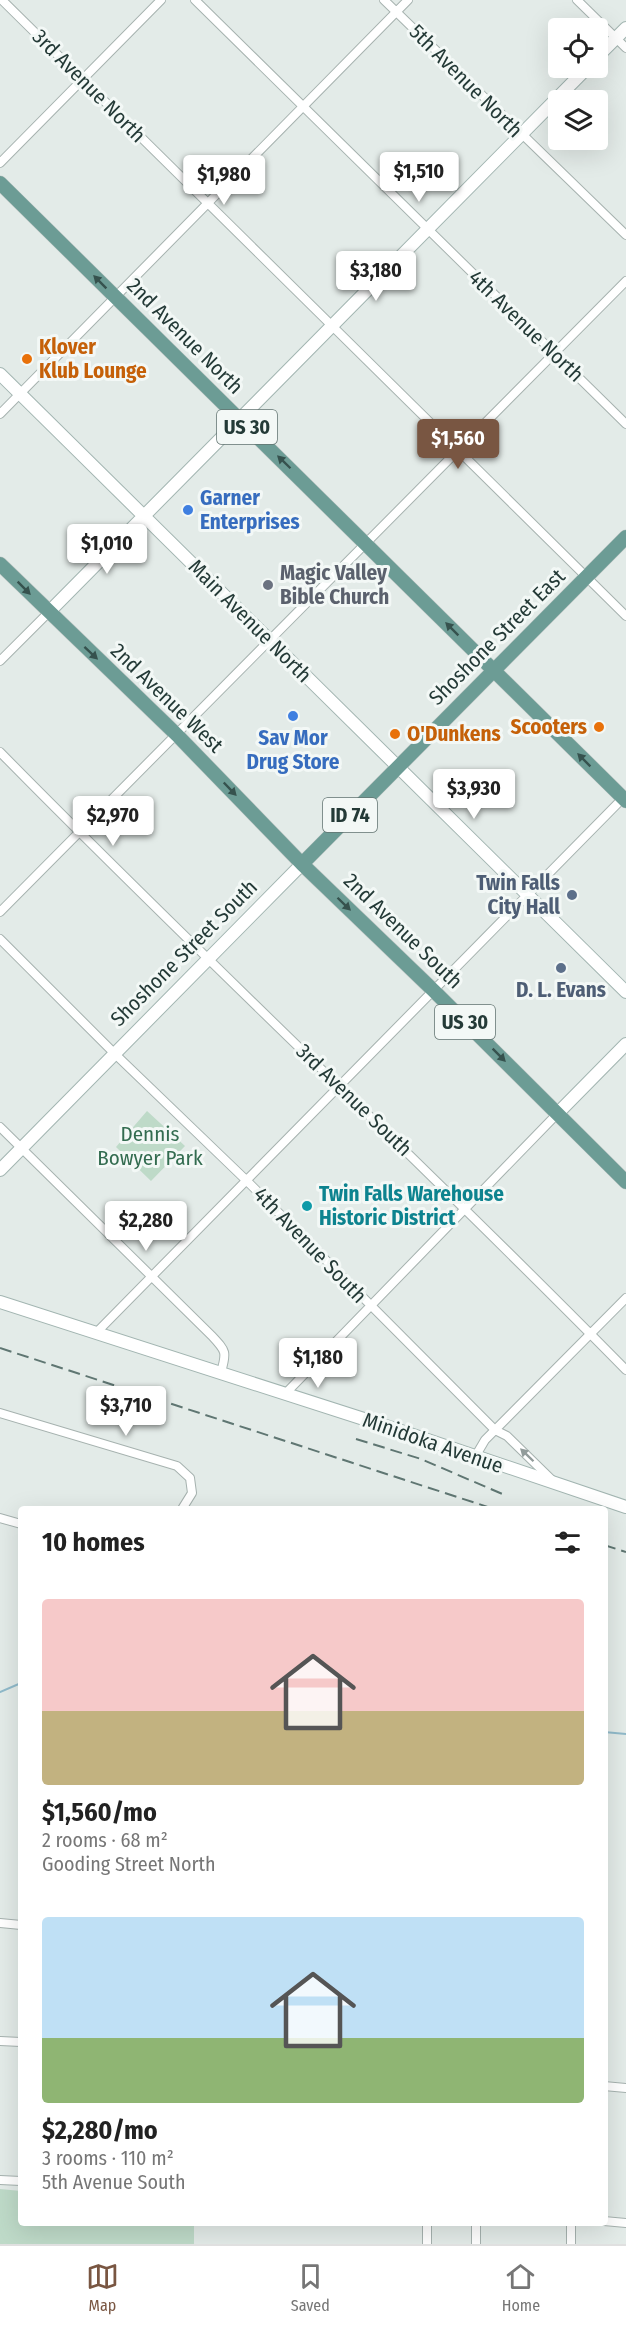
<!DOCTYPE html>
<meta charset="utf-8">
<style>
body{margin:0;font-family:"Fira Sans Condensed",sans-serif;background:#f6f6f6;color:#222;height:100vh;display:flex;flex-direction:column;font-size:22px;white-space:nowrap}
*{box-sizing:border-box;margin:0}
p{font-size:20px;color:#767676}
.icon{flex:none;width:33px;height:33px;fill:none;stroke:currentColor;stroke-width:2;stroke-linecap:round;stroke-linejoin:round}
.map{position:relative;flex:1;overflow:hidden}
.sheet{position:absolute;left:18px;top:1506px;width:590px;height:720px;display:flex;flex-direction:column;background:#fff;border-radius:6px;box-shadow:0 6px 24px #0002}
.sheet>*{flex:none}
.buttons{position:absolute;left:548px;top:18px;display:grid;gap:12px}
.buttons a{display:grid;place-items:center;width:60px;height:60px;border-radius:6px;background:#fff;box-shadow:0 6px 24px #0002;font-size:30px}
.price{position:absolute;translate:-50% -51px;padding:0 14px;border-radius:6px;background:#fff;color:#222;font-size:20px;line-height:39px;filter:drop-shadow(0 2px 3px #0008)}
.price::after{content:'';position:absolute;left:50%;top:36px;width:18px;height:14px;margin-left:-9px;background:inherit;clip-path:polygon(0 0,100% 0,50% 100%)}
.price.current{background:#795642;color:#fff}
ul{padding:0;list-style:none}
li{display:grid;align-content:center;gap:12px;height:318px;padding:0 24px}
li span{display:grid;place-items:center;height:186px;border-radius:6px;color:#555}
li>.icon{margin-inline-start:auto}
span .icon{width:108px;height:108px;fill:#fffc;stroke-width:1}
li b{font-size:26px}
h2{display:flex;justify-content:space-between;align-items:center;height:72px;padding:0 24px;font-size:26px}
.dock{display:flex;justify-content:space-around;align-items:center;height:84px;border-top:2px solid #e0e0e0;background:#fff;font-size:16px;color:#767676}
.dock a{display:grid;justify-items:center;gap:3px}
.dock .current{color:#795642}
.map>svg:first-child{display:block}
.green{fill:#bedac8}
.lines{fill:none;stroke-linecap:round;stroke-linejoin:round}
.stream{stroke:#90baca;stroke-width:2}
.street-casing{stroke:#a6b2af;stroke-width:10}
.secondary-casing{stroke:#a2b5b1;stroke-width:14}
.primary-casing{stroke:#c2c8c7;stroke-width:15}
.street{stroke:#fff;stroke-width:8}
.secondary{stroke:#fff;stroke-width:12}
.primary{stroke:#6c9c95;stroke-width:14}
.rail{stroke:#5f7672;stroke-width:2;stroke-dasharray:12 6;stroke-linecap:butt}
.oneway{fill:#36524e}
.oneway2{fill:#929c9b}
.food-dot{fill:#e8710a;stroke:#f3f8f6;stroke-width:2}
.shop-dot{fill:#3f7fe0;stroke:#f3f8f6;stroke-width:2}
.worship-dot{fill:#6b7280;stroke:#f3f8f6;stroke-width:2}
.service-dot{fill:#5c6f8a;stroke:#f3f8f6;stroke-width:2}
.culture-dot{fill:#0f9aa8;stroke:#f3f8f6;stroke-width:2}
.labels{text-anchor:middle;stroke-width:6;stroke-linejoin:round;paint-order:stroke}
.shield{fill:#f3f8f6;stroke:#627370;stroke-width:1.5}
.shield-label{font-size:20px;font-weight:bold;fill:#243a37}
.street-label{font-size:21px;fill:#243a37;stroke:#f3f8f6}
.food-label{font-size:21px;font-weight:bold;fill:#c56008;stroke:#f3f8f6;text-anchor:start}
.shop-label{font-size:21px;font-weight:bold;fill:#366cbe;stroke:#f3f8f6;text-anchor:start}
.worship-label{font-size:21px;font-weight:bold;fill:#5b616d;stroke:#f3f8f6;text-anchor:start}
.service-label{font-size:21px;font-weight:bold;fill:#4e5e75;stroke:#f3f8f6;text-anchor:end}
.park-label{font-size:21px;fill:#336c50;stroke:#f3f8f6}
.culture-label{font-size:21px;font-weight:bold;fill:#0d838f;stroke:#f3f8f6;text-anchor:start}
</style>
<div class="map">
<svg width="626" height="2244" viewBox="0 0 626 2244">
<rect width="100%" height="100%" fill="#e3ebe8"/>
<path class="green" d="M147 1111 185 1146 151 1181 116 1147Z
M0 2189 21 2191V2223H194V2244H0Z"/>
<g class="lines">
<path class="stream" d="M0 1692 21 1683
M604 1732 626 1734"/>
<g class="street-casing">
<path id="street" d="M2 0 626 616
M195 0 626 424
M384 0 626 235
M577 0 626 48
M0 163 161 0
M0 414 408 0
M0 661 48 613
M0 752C205 961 421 1161 626 1370
M0 912 626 281
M0 939 115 1054 247 1181 495 1430 507 1436 552 1480
M0 1127 212 1336C226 1351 227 1352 221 1372
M97 1332 625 796
M285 1394 557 1114
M0 1413 177 1466 190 1478 192 1493 182 1509
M475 1457 485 1440 626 1298
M0 1518 21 1524
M0 1923 21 1925
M0 2041 21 2042
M604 2086 626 2088
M0 2180 21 2181
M604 2221 626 2223
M476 2223V2244
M571 2223V2244
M427 2244V2223"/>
</g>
<g class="secondary-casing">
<path id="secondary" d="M597 57 626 28
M0 374 626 992
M48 613 587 68
M557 1114 626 1044
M0 1170 302 864
M0 1302 398 1430 626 1507"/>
</g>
<g class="primary-casing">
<path id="primary" d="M0 183 626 801
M0 564 177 735 302 864 434 991 626 1182
M302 864 626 537"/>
</g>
<use href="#street" class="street"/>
<use href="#secondary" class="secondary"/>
<use href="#primary" class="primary"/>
<path class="rail" d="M0 1348 494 1509
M356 1439 421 1459 507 1496
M604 1545 626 1552"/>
</g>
<defs><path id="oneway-solid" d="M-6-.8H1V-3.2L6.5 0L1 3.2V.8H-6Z" transform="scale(1.5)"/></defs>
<g class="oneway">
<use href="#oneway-solid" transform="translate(100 282) rotate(-135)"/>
<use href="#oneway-solid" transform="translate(284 462) rotate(-136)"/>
<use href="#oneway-solid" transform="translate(24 588) rotate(45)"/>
<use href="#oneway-solid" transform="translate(452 629) rotate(-135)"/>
<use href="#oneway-solid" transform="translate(91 653) rotate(43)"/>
<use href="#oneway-solid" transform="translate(584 760) rotate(-135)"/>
<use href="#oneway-solid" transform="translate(230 789) rotate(46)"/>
<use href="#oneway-solid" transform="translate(344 904) rotate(44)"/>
<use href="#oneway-solid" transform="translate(499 1055) rotate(45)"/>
</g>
<use class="oneway2" href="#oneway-solid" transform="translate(527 1455) rotate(-136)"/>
<g class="food-dot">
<circle cx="27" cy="359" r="6"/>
<circle cx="599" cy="727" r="6"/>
<circle cx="395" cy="734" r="6"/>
</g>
<g class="shop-dot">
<circle cx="188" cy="510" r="6"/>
<circle cx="293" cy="716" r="6"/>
</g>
<circle class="worship-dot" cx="268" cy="585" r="6"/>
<g class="service-dot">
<circle cx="572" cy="895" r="6"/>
<circle cx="561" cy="968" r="6"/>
</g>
<circle class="culture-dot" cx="307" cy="1206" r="6"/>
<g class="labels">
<g class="shield">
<rect x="217" y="410" width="60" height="34" rx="4.5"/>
<rect x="323" y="798" width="54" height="34" rx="4.5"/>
<rect x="435" y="1005" width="60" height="34" rx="4.5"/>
</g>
<g class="shield-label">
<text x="247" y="434">US 30</text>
<text x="350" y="822">ID 74</text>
<text x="465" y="1029">US 30</text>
</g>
<g class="street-label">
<text transform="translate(466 81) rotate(45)" y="7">5th Avenue North</text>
<text transform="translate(89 86) rotate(45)" y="7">3rd Avenue North</text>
<text transform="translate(526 326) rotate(44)" y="7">4th Avenue North</text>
<text transform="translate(185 336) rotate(45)" y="7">2nd Avenue North</text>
<text transform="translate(250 621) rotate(45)" y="7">Main Avenue North</text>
<text transform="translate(497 637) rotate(-45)" y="7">Shoshone Street East</text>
<text transform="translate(167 698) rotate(44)" y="7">2nd Avenue West</text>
<text transform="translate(403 931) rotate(44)" y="7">2nd Avenue South</text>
<text transform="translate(184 953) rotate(-45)" y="7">Shoshone Street South</text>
<text transform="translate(354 1100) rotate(44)" y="7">3rd Avenue South</text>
<text transform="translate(310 1245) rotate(46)" y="7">4th Avenue South</text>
<text transform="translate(433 1443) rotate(19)" y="7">Minidoka Avenue</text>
</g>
<g class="food-label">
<text x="39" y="354">Klover<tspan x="39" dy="24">Klub Lounge</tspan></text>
<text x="587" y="734" text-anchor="end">Scooters</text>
<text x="407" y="741">O'Dunkens</text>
</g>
<g class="shop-label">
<text x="200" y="505">Garner<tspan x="200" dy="24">Enterprises</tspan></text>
<text x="293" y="745" text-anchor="middle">Sav Mor<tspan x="293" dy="24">Drug Store</tspan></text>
</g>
<g class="worship-label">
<text x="280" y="580">Magic Valley<tspan x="280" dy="24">Bible Church</tspan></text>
</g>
<g class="service-label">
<text x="560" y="890">Twin Falls<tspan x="560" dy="24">City Hall</tspan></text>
<text x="561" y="997" text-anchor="middle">D. L. Evans</text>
</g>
<g class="park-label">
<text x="150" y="1141">Dennis<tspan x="150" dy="24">Bowyer Park</tspan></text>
</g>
<g class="culture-label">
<text x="319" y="1201">Twin Falls Warehouse<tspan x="319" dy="24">Historic District</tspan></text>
</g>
</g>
</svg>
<div class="buttons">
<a><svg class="icon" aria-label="locate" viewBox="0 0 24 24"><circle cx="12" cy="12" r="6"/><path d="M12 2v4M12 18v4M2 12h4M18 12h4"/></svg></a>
<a><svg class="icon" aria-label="layers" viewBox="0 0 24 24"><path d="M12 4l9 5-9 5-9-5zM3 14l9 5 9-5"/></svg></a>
</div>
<b class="price" style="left:419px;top:203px">$1,510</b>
<b class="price" style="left:224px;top:206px">$1,980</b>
<b class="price" style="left:376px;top:302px">$3,180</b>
<b class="price current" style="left:458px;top:470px">$1,560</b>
<b class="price" style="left:107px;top:575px">$1,010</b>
<b class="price" style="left:474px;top:820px">$3,930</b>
<b class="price" style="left:113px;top:847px">$2,970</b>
<b class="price" style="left:146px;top:1252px">$2,280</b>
<b class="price" style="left:318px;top:1389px">$1,180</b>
<b class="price" style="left:126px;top:1437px">$3,710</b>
<section class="sheet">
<h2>10 homes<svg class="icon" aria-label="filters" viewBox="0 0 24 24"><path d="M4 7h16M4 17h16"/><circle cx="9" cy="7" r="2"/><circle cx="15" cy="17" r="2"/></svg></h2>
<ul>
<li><span style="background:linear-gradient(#f6c9c9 60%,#c2b280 0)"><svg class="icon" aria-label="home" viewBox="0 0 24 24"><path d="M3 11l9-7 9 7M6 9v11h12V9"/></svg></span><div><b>$1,560/mo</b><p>2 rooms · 68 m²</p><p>Gooding Street North</p></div></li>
<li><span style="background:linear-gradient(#bfe0f5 65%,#8fb573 0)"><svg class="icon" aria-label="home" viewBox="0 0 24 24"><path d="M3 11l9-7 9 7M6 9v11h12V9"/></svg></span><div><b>$2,280/mo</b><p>3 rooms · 110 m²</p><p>5th Avenue South</p></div></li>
</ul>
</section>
</div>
<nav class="dock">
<a class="current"><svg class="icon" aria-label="map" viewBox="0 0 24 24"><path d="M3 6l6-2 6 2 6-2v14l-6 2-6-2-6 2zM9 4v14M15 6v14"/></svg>Map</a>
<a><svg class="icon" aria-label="saved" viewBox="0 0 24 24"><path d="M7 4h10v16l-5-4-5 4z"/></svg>Saved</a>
<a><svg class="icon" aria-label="home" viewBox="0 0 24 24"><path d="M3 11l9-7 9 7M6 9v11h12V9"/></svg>Home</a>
</nav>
